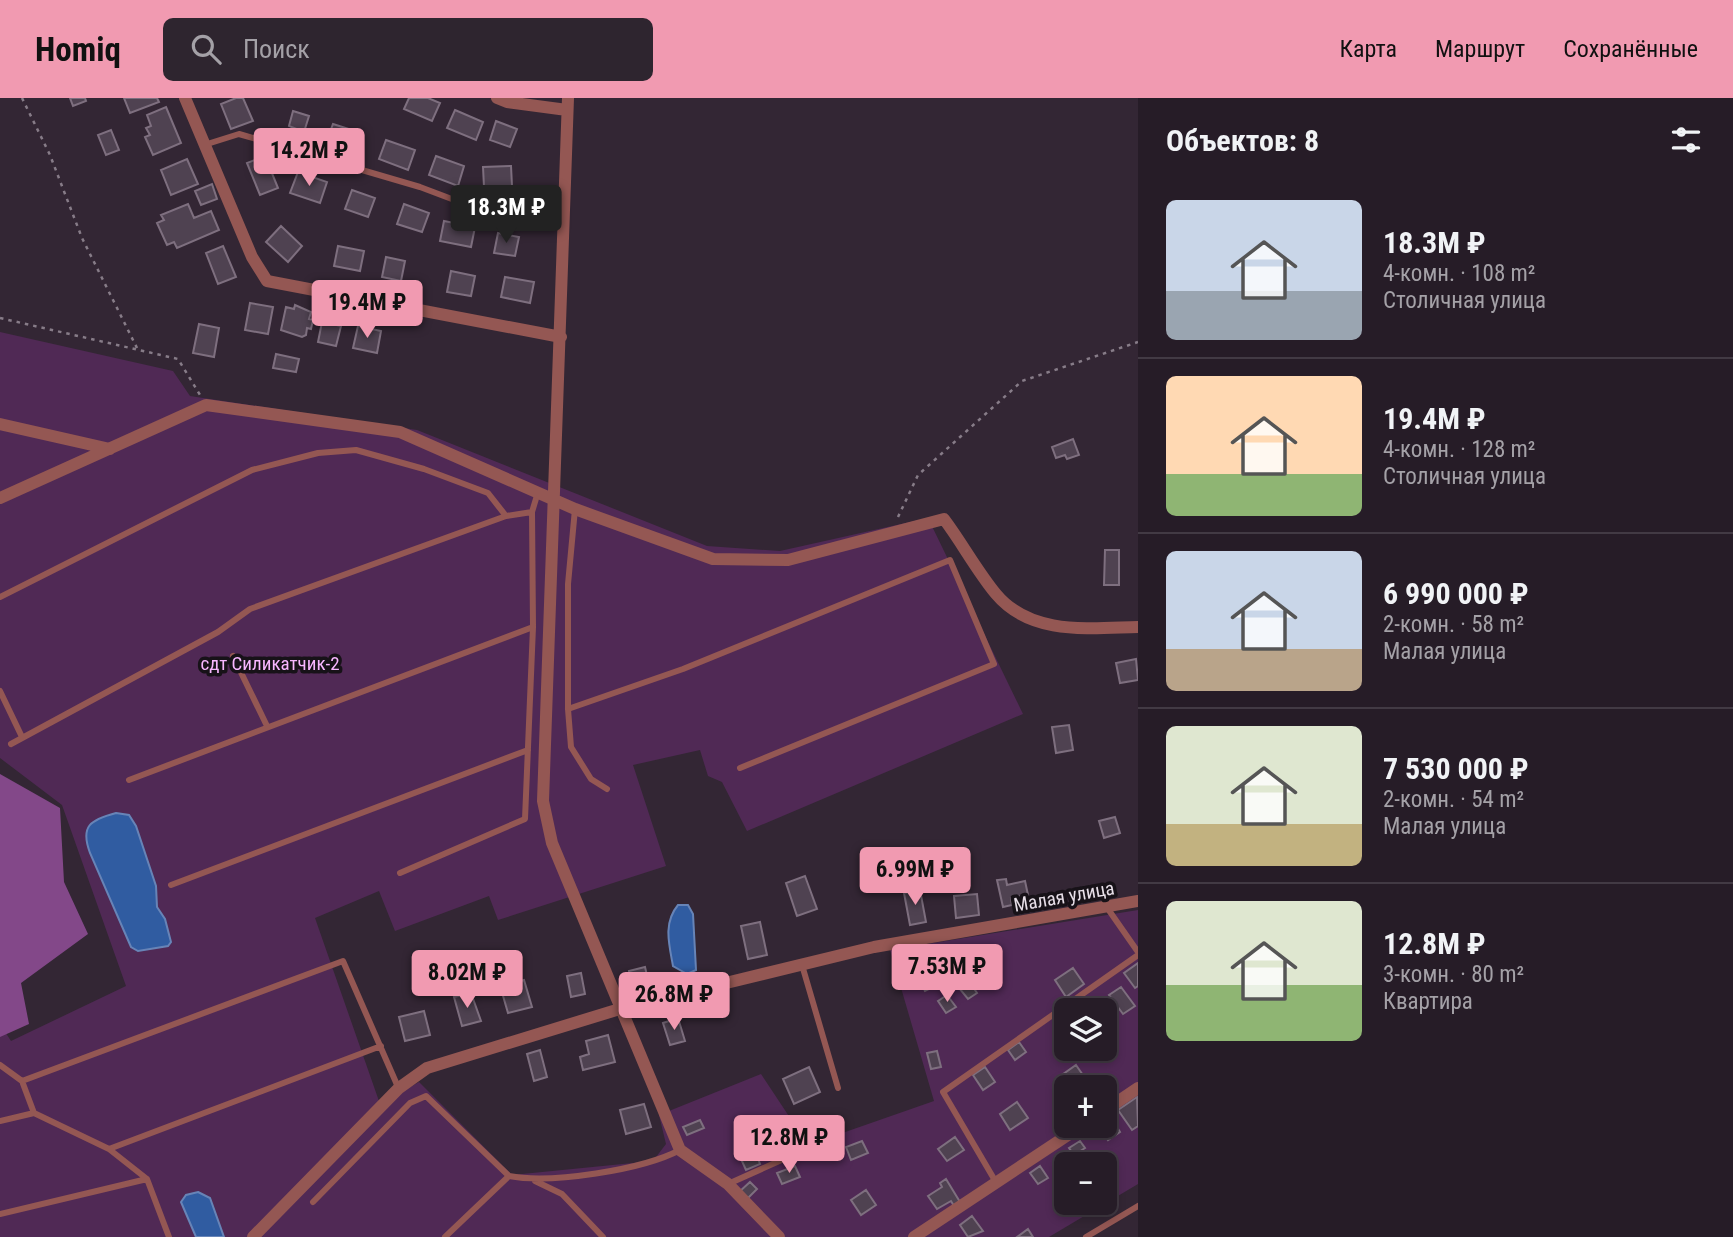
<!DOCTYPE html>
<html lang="ru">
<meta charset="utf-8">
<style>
body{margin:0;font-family:"Roboto Condensed",sans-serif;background:#2e252f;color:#f1f3f6;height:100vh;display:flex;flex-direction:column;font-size:26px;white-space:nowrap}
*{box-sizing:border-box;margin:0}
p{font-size:23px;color:#a4a1a7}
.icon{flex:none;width:38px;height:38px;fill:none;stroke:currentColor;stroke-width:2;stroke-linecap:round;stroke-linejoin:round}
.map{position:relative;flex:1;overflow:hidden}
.sheet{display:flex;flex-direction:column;background:#261c27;width:595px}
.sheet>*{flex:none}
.buttons{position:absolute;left:1054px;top:900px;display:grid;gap:14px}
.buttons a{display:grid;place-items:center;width:63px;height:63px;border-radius:10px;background:#261c27;box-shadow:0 4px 10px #0003,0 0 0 2px #423a44;font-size:35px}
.price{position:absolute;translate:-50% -60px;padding:0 16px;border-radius:7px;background:#f19ab1;color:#111;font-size:23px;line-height:46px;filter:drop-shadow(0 2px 4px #0008)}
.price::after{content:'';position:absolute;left:50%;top:42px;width:21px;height:16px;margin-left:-10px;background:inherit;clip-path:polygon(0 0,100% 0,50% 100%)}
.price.current{background:#222;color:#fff}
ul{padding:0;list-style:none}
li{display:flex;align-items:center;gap:21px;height:175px;padding:0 28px}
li+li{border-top:2px solid #423a44}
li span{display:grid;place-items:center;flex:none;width:196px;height:140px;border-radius:10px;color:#555}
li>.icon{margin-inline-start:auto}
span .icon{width:84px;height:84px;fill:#fffc;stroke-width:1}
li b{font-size:30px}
h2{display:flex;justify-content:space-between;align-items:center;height:84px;padding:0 28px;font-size:30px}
header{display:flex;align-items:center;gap:42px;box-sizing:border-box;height:98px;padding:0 35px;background:#f19ab1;color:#111}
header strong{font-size:33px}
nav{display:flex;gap:38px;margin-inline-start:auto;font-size:24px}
.search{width:490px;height:63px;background:#2e252f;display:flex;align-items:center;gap:18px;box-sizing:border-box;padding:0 24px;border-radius:10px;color:#a4a1a7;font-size:26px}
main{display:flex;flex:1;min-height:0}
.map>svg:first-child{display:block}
.green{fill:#502955;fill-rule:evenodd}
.forest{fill:#834889}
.water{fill:#305ca1;stroke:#6784b7;stroke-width:2}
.building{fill:#4f4251;stroke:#7e6f7f;stroke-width:2}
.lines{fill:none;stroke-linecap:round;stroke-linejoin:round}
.path{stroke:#877c88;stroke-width:2.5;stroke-dasharray:3.5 5;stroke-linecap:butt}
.service{stroke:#945753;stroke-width:6}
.minor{stroke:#945753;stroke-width:12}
.labels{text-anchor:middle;stroke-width:7;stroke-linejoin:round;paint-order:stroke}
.park-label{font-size:19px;fill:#f8b6ff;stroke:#171218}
.street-label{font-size:19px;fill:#e8e0e9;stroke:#171218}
</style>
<header>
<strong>Homiq</strong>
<div class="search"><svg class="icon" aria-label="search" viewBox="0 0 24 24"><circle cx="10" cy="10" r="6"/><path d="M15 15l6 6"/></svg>Поиск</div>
<nav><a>Карта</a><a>Маршрут</a><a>Сохранённые</a></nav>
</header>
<main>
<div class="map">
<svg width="1138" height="1139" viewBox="0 0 1138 1139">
<rect width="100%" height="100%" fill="#332634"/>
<path class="green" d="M0 234 173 273 190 298 417 332 707 448 780 453 928 420 1023 616 747 733 722 684 708 678 700 652 633 667 666 768 498 822 489 798 395 833 379 793 315 820 380 1006 419 984 512 1077 653 1063 666 1046 659 1017 761 976 808 1047 934 1003 890 852 1138 812V1086L1049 1139H0V926L11 943 126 888 62 707 0 660ZM1066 912H1104V950H1066ZM1066 989H1104V1027H1066ZM1066 1066H1104V1104H1066Z"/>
<path class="forest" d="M0 676 60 710 64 784 88 836 21 885 29 926 0 939Z"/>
<path class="water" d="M116 715 129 717 136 728 156 788 157 809 165 821 171 844 168 848 138 853 131 849 90 755C80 728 90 722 116 715Z
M678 807H688L693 816 696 872 687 876 673 868C669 846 663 825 678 807Z
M198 1094 210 1100 224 1139H196L181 1104 186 1097Z"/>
<path class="building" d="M70 0H85L86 3 73 8Z
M124 0H157L159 4 130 15Z
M236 0H243L253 23 231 31 221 6Z
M409 0H428L440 5 432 23 404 11Z
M166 9 181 45 153 57 145 39 150 37 146 30 151 28 147 17Z
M455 12 483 24 476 42 447 30Z
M293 13 309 18 304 34 289 28Z
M496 23 517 31 510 49 490 42Z
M333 26 361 35 353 57 325 47Z
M111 32 119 52 106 57 98 37Z
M386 42 415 52 408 72 379 61Z
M265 58 278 90 260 97 247 65Z
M436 58 464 68 458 88 429 77Z
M187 61 198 86 171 97 161 72Z
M511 68 512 88 484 89 483 69Z
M298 74 327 84 320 105 290 95Z
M212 86 217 101 201 107 195 93Z
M352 92 375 100 368 119 345 111Z
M188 106 194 120 211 113 219 132 177 150 174 144 167 147 157 125 164 122 161 117Z
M404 106 429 115 422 134 397 126Z
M444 123 475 129 471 149 440 143Z
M281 128 302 148 288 164 266 144Z
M498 135 519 139 515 158 494 155Z
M223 148 236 179 218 186 206 155Z
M338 148 364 153 360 173 334 168Z
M386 159 405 163 401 183 382 179Z
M451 173 475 178 471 198 447 194Z
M505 179 534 184 530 205 501 199Z
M250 205 273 209 268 236 245 232Z
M295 207 311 214 309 221 313 222 311 231 307 230 306 237 302 239 281 232 286 209 294 211Z
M322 224 341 228 336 248 318 244Z
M199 226 219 230 214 259 193 255Z
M358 228 381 233 377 255 353 250Z
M276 256 299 261 296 274 273 270Z
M1073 341 1079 357 1067 361 1065 357 1056 360 1052 349Z
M1105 452H1119V487H1104Z
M1136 561 1138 582 1120 585 1116 565Z
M1069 627 1073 652 1056 655 1052 629Z
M1115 719 1120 735 1104 740 1099 723Z
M805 778 817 811 797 818 786 785Z
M1006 781 1007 787 1025 783 1028 797 1011 800 1012 807 1003 809 997 782Z
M920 792 926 824 910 827 904 795Z
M977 796 979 817 956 820 954 798Z
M760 824 767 857 748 861 741 828Z
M1138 865V888L1135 890 1124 875Z
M645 869 649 886 632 890 629 873Z
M1073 870 1084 886 1066 899 1055 882Z
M932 871 939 886 925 893 918 878Z
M581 875 585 896 571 899 567 878Z
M508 882 510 886 524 882 532 909 508 915 499 884Z
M969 883 977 895 968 901 959 890Z
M1121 889 1135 908 1123 916 1109 897Z
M471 895 481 923 462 928 454 899Z
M947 897 956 909 946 915 938 903Z
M424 913 430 937 405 943 399 919Z
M678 920 685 943 670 947 663 925Z
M608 937 615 964 583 972 580 959 589 956 586 943Z
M1019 944 1026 954 1015 962 1008 952Z
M540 952 547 979 534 983 527 956Z
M937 953 941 969 931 971 927 955Z
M1076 967 1085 980 1066 989 1059 979Z
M809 969 820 994 794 1006 783 981Z
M985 969 995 984 983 992 973 977Z
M1137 999 1138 1028 1132 1032 1118 1012Z
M1017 1004 1028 1020 1010 1032 1000 1016Z
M644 1006 651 1029 626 1036 620 1012Z
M1111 1020 1120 1034 1108 1042 1099 1029Z
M700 1022 704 1030 687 1037 683 1029Z
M750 1023 754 1033 741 1039 736 1028Z
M955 1039 964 1052 947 1063 938 1051Z
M862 1043 868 1055 851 1062 846 1049Z
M1080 1043 1085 1050 1074 1057 1069 1050Z
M756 1055 760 1066 746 1072 741 1061Z
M795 1068 800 1079 782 1086 777 1075Z
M1040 1068 1048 1080 1038 1086 1030 1075Z
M946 1081 960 1104 954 1108 951 1103 937 1111 928 1098 942 1089 940 1085Z
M750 1084 757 1091 746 1102 739 1094Z
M866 1092 876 1107 861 1117 851 1102Z
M972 1118 983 1133 968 1139 960 1127Z
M1028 1131 1033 1139H1017Z"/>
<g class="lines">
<path class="path" d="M22 0 50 57 82 140 138 252
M0 220 178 261 200 297
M898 419 918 377 1022 283 1138 244"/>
<path class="service" d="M204 47 239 36 420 89 465 106 564 99
M575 411 568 486V611L571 649 591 681 607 691
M0 499 252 372 318 355 356 352 424 371 488 395 506 418
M233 558 267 628
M0 593 22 639
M568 611 683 571 950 462 994 566 740 670
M11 646 218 534 250 511 506 418 532 414
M129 682 533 529
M400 775 525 721 533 529 532 414 538 394
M171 787 528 652
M1108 811 1138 854
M802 867 838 990
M0 967 22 983 34 1015
M22 983 343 863 398 989
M0 1023 34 1015 109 1051 147 1081 169 1139
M109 1051 381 948
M535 1083 562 1096 603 1139
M728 1086 806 1051
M997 1086 943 994 1138 857
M313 1104 410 1005 426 998 509 1078
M0 1116 147 1081
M445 1139 509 1078C551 1086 642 1072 680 1052
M1086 1139 1138 1108"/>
<path class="minor" d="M185 0 252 159 267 183 561 239
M497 0 507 4 567 12
M568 0 543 703 552 745 680 1052 728 1086 779 1139
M0 326 110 351
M0 400 206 307 400 334 575 411 713 461 788 462 944 421C962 445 977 473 996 496 1031 538 1090 530 1138 529
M1104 1013 1138 990
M253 1139 399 990 427 970 623 910 874 849 1138 803
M914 1139 1083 1027"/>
</g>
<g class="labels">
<g class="park-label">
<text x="270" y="572">сдт Силикатчик-2</text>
</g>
<g class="street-label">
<text transform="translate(1064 798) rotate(-10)" y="7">Малая улица</text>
</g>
</g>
</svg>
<div class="buttons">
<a><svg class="icon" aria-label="layers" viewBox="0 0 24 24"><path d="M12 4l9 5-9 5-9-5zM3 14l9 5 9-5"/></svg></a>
<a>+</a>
<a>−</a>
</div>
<b class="price" style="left:309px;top:90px">14.2M ₽</b>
<b class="price current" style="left:506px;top:147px">18.3M ₽</b>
<b class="price" style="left:367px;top:242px">19.4M ₽</b>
<b class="price" style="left:915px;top:809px">6.99M ₽</b>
<b class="price" style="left:947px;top:906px">7.53M ₽</b>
<b class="price" style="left:467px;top:912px">8.02M ₽</b>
<b class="price" style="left:674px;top:934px">26.8M ₽</b>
<b class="price" style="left:789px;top:1077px">12.8M ₽</b>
</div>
<section class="sheet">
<h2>Объектов: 8<svg class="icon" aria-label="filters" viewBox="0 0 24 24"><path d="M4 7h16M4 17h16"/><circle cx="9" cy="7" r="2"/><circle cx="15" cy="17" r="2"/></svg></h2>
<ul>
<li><span style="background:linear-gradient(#c9d6e8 65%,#9aa5b1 0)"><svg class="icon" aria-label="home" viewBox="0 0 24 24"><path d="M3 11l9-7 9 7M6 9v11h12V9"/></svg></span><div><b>18.3M ₽</b><p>4-комн. · 108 m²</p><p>Столичная улица</p></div></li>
<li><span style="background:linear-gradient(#ffd9b3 70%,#8fb573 0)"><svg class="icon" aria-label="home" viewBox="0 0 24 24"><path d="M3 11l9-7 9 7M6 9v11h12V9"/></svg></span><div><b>19.4M ₽</b><p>4-комн. · 128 m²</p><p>Столичная улица</p></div></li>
<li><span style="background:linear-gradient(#c9d6e8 70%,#b9a48a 0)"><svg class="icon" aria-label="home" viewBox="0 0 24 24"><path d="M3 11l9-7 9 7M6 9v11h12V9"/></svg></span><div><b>6 990 000 ₽</b><p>2-комн. · 58 m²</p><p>Малая улица</p></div></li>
<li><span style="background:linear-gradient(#dfe7d0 70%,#c2b280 0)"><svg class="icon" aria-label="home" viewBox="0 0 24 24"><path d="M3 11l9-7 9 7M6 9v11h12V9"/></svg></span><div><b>7 530 000 ₽</b><p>2-комн. · 54 m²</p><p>Малая улица</p></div></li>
<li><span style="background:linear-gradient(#dfe7d0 60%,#8fb573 0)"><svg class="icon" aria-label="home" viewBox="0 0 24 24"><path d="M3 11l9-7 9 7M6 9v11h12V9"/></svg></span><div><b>12.8M ₽</b><p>3-комн. · 80 m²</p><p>Квартира</p></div></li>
</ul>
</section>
</main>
